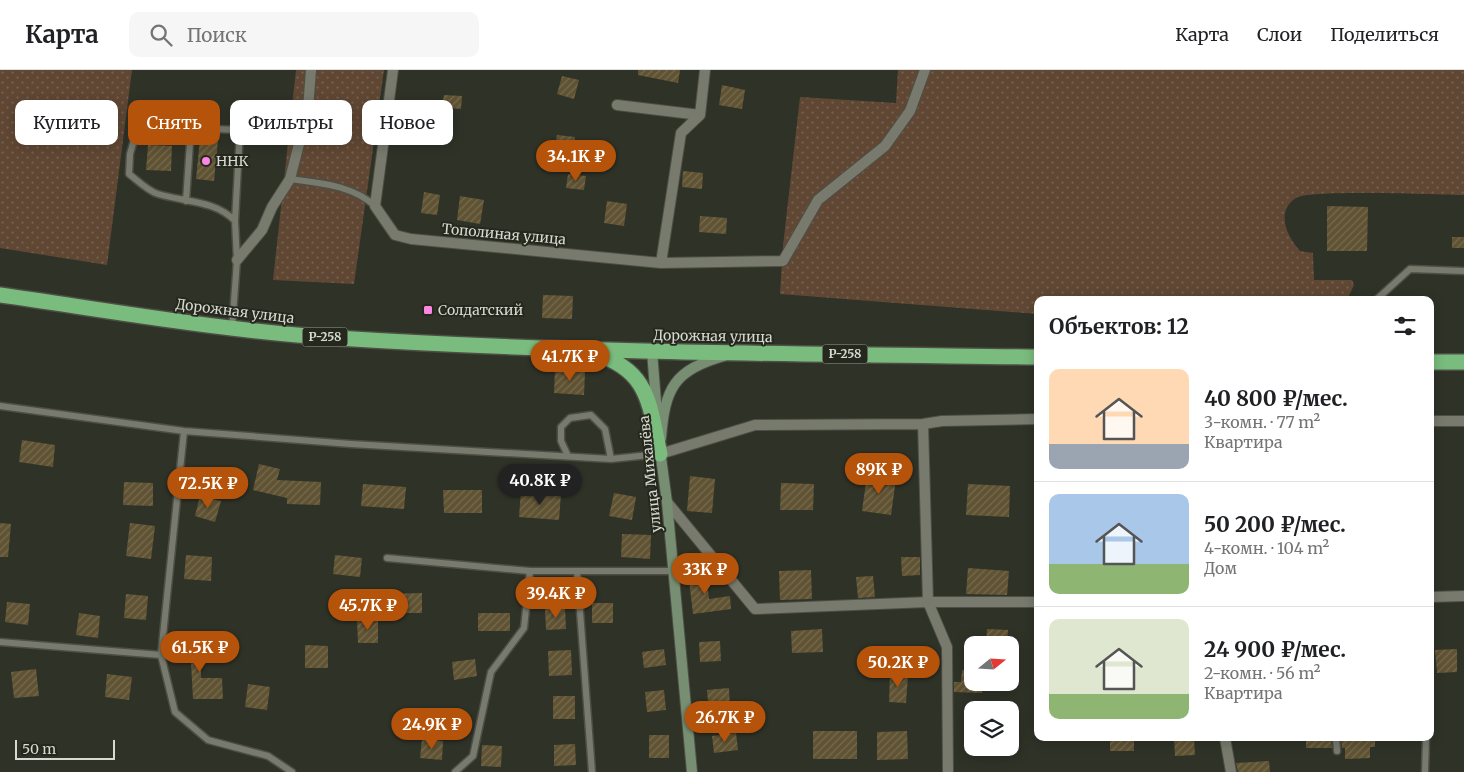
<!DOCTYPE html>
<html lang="ru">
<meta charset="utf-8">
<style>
body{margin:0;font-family:Merriweather,serif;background:#f6f6f6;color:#202124;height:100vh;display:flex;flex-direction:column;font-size:19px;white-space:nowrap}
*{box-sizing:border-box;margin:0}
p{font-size:16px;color:#757577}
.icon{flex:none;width:28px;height:28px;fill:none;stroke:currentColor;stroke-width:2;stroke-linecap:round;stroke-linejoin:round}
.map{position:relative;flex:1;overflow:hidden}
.panel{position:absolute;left:1034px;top:226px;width:400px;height:445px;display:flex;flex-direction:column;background:#fff;border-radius:10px;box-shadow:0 2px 12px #0003}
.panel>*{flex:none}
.hud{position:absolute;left:15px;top:30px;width:475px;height:45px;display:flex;gap:10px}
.needle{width:32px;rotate:72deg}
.controls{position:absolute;left:964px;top:566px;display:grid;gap:10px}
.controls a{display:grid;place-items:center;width:55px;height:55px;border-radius:10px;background:#fff;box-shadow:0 2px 12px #0003;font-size:25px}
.scale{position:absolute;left:15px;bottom:12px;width:100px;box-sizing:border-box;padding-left:5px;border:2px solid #d7d9d2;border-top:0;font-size:14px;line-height:18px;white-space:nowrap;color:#d7d9d2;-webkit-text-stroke:4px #25281d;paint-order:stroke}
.price{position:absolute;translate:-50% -42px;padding:0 11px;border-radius:18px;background:#b45309;color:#fff;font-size:16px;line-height:32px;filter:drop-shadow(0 1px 2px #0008)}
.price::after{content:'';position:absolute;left:50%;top:30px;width:15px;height:11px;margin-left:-8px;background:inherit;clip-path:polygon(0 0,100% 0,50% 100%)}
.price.selected{background:#222;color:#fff}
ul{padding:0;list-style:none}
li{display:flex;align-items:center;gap:15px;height:125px;padding:0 15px}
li+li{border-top:1px solid #e0e0e0}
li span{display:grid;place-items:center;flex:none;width:140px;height:100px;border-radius:10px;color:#555}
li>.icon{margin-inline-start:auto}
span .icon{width:60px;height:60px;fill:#fffc;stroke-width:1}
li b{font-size:21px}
h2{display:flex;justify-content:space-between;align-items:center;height:60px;padding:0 15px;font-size:21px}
.tag{padding:0 18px;border-radius:10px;background:#fff;box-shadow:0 2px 12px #0003;font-size:18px;line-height:45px}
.tag.selected{background:#b45309;color:#fff}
header{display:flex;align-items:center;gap:30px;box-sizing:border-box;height:70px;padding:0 25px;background:#fff;border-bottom:1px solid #e0e0e0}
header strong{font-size:24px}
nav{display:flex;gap:28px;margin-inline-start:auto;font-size:18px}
.search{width:350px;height:45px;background:#f6f6f6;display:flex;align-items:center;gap:12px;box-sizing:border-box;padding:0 18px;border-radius:10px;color:#757577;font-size:19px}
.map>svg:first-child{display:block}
.grass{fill:url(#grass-dots)}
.building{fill:url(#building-hatch)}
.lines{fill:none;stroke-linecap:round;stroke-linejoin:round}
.lane-casing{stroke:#4d4f46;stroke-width:9}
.street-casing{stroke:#4d4f46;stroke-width:12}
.secondary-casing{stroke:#4d4f46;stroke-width:12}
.highway-casing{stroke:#4d4f46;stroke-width:18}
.lane{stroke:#777a6d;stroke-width:6}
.street{stroke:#777a6d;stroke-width:10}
.secondary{stroke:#788e72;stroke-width:10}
.highway{stroke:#7abc7d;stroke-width:15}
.poi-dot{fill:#fc86e4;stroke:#25281d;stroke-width:2}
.labels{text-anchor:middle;stroke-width:4;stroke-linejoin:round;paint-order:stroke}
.shield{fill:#25281d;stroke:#a2a49c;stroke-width:1}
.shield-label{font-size:12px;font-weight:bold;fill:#d7d9d2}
.poi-label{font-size:14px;fill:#d7d9d2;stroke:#25281d;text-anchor:start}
.street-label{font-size:14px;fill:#d7d9d2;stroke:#25281d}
</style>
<header>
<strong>Карта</strong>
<div class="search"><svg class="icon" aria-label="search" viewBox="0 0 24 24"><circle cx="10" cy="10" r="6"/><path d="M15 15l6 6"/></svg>Поиск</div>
<nav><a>Карта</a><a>Слои</a><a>Поделиться</a></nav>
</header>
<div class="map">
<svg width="1464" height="702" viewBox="0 0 1464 702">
<defs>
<pattern id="grass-dots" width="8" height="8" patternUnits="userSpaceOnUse" patternTransform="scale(1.25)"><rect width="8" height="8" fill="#604734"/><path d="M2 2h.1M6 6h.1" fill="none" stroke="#766150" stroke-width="1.8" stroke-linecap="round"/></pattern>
<pattern id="building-hatch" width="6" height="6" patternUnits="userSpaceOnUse" patternTransform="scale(1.25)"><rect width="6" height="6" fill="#605333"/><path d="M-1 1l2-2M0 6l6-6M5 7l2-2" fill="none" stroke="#766b50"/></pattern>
</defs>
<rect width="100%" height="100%" fill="#2f3227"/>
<path class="grass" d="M0 0H132L107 195 0 178Z
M296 0H384L354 214 273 210Z
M898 0H1464V125C1438 125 1311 119 1296 128 1275 141 1287 167 1300 181L1313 183 1314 210H1352L1354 215 1347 230H1038L1037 244 780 224 783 176 800 27 896 33Z"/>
<path class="building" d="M638 0H680L678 13 638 5Z
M562 6 579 10 574 29 557 24Z
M722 15 745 20 742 39 719 35Z
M444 25 462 26 461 39 442 37Z
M557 65 575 67 574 78 555 76Z
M200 69 218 70 214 111 196 109Z
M148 75 172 76 171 101 146 100Z
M683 101 703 103 702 119 682 117Z
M568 104 586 106 584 120 566 118Z
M424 122 440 125 437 145 421 143Z
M460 126 484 130 480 154 457 150Z
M607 131 627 134 624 156 604 153Z
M1327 136 1368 137 1367 181H1327Z
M700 146 727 148 726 164 699 162Z
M1452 167H1464V178H1452Z
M543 225 573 226 572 249 542 248Z
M555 300 585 302 584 325 554 323Z
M22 370 55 375 53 397 19 392Z
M259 394 280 399 277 410 321 412 320 435 287 434V428L253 420Z
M867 405 896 409 891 445 862 441Z
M690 406 715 409 712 443 687 441Z
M124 412 153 413V436L123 435Z
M781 413 814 414 813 440H780Z
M363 414 406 417 404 439 361 436Z
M968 414 1010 416 1009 447 966 445Z
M443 420H482V443H444Z
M521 421 561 424 559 450 519 447Z
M614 423 636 427 632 450 609 446Z
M200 426 221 431 215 452 195 446Z
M0 453 11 454 8 487H0Z
M130 453 155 456 151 489 126 486Z
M622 464 651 465 650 489 621 487Z
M186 485 212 487 211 511 184 509Z
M335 485 362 488 360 507 333 504Z
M901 487H920V505L902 506Z
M968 498 1009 501 1007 525 966 524Z
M706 500 709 529 730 526 731 539 693 544 688 502Z
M811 500 812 529 780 530 779 501Z
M873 506 875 527 858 528 856 507Z
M422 523V543H389L388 524Z
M126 524 148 526 146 550 124 548Z
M7 532 30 534 28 555 5 552Z
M592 533H613V553H592Z
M565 538 566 559 546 560 545 539Z
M79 543 100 546 98 568 76 565Z
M478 543H510V561H478Z
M378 549V573H358L357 550Z
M822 559 823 582 792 583 791 561Z
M987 559 1008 560 1007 575H986Z
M201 570V608H222L223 629H193L191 592H181V571Z
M720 571 721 591 700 592 699 572Z
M305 575 328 576V598H305Z
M664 579 666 595 644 598 642 582Z
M1457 579V602L1437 603 1435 580Z
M571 580 572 605 549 606 548 581Z
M475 589 477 606 454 610 452 592Z
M36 599 39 626 14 628 11 602Z
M962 600 972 601V612H982V623L954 622V612H961Z
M107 604 132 607 129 630 105 627Z
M890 604 908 605 906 633 889 632Z
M248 614 270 617 267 640 245 637Z
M729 618 730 640 709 642 707 620Z
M664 620 666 640 647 642 645 622Z
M553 626H575V649H553Z
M813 661H857V689H813Z
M907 661 908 689 877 690V662Z
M736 663 738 680 714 683 712 666Z
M649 665H669V688H649Z
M1110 668H1134V681H1110Z
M1174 668H1194L1195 685 1175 686Z
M1306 668H1331L1332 678H1306Z
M1341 668H1375V677H1370V688L1345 689V678H1342Z
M422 669 443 671 442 690 420 688Z
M575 674 576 695 554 696V675Z
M482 675 502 676 501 697 481 696Z
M1269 691 1270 702H1238L1236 693Z"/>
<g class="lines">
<g class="lane-casing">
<path id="lane" d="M290 109C320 113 352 115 375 136
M186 131 191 58
M1376 230 1410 199 1464 201
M232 259 237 190 235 151 240 60 138 56 130 84 129 104C137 110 148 121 158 124 184 132 215 130 235 151
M0 336 184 361 351 374 611 389 659 384
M568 386 561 371V357L570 348 591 345 605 359 611 389
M387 488 530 501H674
M577 501 592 702
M0 572 161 585 184 361
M161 585 175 642 208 670 268 686 292 702
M1336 668 1337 681
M455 702 473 686 491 602 524 558 530 501
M1425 702 1426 668"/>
</g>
<g class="street-casing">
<path id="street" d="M393 0 375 136 395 165 411 169 661 193 783 191 818 130 885 76 910 41 925 0
M617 35 700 45
M237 190 262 160 272 137 290 109 308 39 311 0
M661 193 681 63 700 45 705 0
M1430 351H1464
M923 354 928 532 947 577 948 702
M660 384 755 355 923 354 942 351 1038 349
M667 432 755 539 928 532H1038
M1430 527 1464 526
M1225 668 1231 702"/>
</g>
<g class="secondary-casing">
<path id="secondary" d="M652 281 657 345
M661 368C665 318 674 300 724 286
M660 380 667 432 692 702"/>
</g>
<g class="highway-casing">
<path id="highway" d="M0 225C112 241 224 261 337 268 570 283 804 284 1038 287
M593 283C650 300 649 334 660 384
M1430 292H1464"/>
</g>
<use href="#lane" class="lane"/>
<use href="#street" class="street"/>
<use href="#secondary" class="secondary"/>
<use href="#highway" class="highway"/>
</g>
<g class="poi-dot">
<circle cx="206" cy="91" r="5"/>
<rect x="423" y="235" width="10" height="10" rx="2.5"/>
</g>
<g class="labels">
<g class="shield">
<rect x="302.5" y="257.5" width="45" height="19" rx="4"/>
<rect x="822.5" y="274.5" width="45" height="19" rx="4"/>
</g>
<g class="shield-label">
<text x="325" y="271">Р-258</text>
<text x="845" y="288">Р-258</text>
</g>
<g class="poi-label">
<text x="216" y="96">ННК</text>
<text x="438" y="245">Солдатский</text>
</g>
<g class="street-label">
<text transform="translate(504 164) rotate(5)" y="5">Тополиная улица</text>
<text transform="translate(235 241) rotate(7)" y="5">Дорожная улица</text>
<text transform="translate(713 266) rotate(1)" y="5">Дорожная улица</text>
<text transform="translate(650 404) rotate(-96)" y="5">улица Михалёва</text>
</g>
</g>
</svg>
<div class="controls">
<a><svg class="needle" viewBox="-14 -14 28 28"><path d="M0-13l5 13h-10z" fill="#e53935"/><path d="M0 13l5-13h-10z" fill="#757577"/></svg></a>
<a><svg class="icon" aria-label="layers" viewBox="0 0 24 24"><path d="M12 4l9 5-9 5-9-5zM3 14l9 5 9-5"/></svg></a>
</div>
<div class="scale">50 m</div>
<b class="price" style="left:576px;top:112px">34.1K ₽</b>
<b class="price" style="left:570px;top:312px">41.7K ₽</b>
<b class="price" style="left:879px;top:425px">89K ₽</b>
<b class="price selected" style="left:540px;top:436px">40.8K ₽</b>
<b class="price" style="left:208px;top:439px">72.5K ₽</b>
<b class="price" style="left:705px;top:525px">33K ₽</b>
<b class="price" style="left:556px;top:549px">39.4K ₽</b>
<b class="price" style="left:368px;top:561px">45.7K ₽</b>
<b class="price" style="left:200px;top:603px">61.5K ₽</b>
<b class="price" style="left:898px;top:618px">50.2K ₽</b>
<b class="price" style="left:725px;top:673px">26.7K ₽</b>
<b class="price" style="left:432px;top:680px">24.9K ₽</b>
<div class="hud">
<a class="tag">Купить</a>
<a class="tag selected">Снять</a>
<a class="tag">Фильтры</a>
<a class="tag">Новое</a>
</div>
<section class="panel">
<h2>Объектов: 12<svg class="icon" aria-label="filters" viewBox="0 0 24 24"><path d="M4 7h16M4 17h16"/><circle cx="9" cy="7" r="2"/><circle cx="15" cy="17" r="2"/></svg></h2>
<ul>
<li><span style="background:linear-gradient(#ffd9b3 75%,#9aa5b1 0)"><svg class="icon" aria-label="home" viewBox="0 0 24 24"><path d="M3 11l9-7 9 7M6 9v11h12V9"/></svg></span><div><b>40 800 ₽/мес.</b><p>3-комн. · 77 m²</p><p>Квартира</p></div></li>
<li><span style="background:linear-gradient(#a9c7e8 70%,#8fb573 0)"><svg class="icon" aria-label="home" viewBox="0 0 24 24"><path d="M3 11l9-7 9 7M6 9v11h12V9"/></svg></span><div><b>50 200 ₽/мес.</b><p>4-комн. · 104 m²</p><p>Дом</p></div></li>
<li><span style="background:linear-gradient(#dfe7d0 75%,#8fb573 0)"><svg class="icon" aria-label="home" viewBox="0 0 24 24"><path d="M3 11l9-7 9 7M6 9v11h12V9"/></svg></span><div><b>24 900 ₽/мес.</b><p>2-комн. · 56 m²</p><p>Квартира</p></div></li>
</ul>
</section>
</div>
